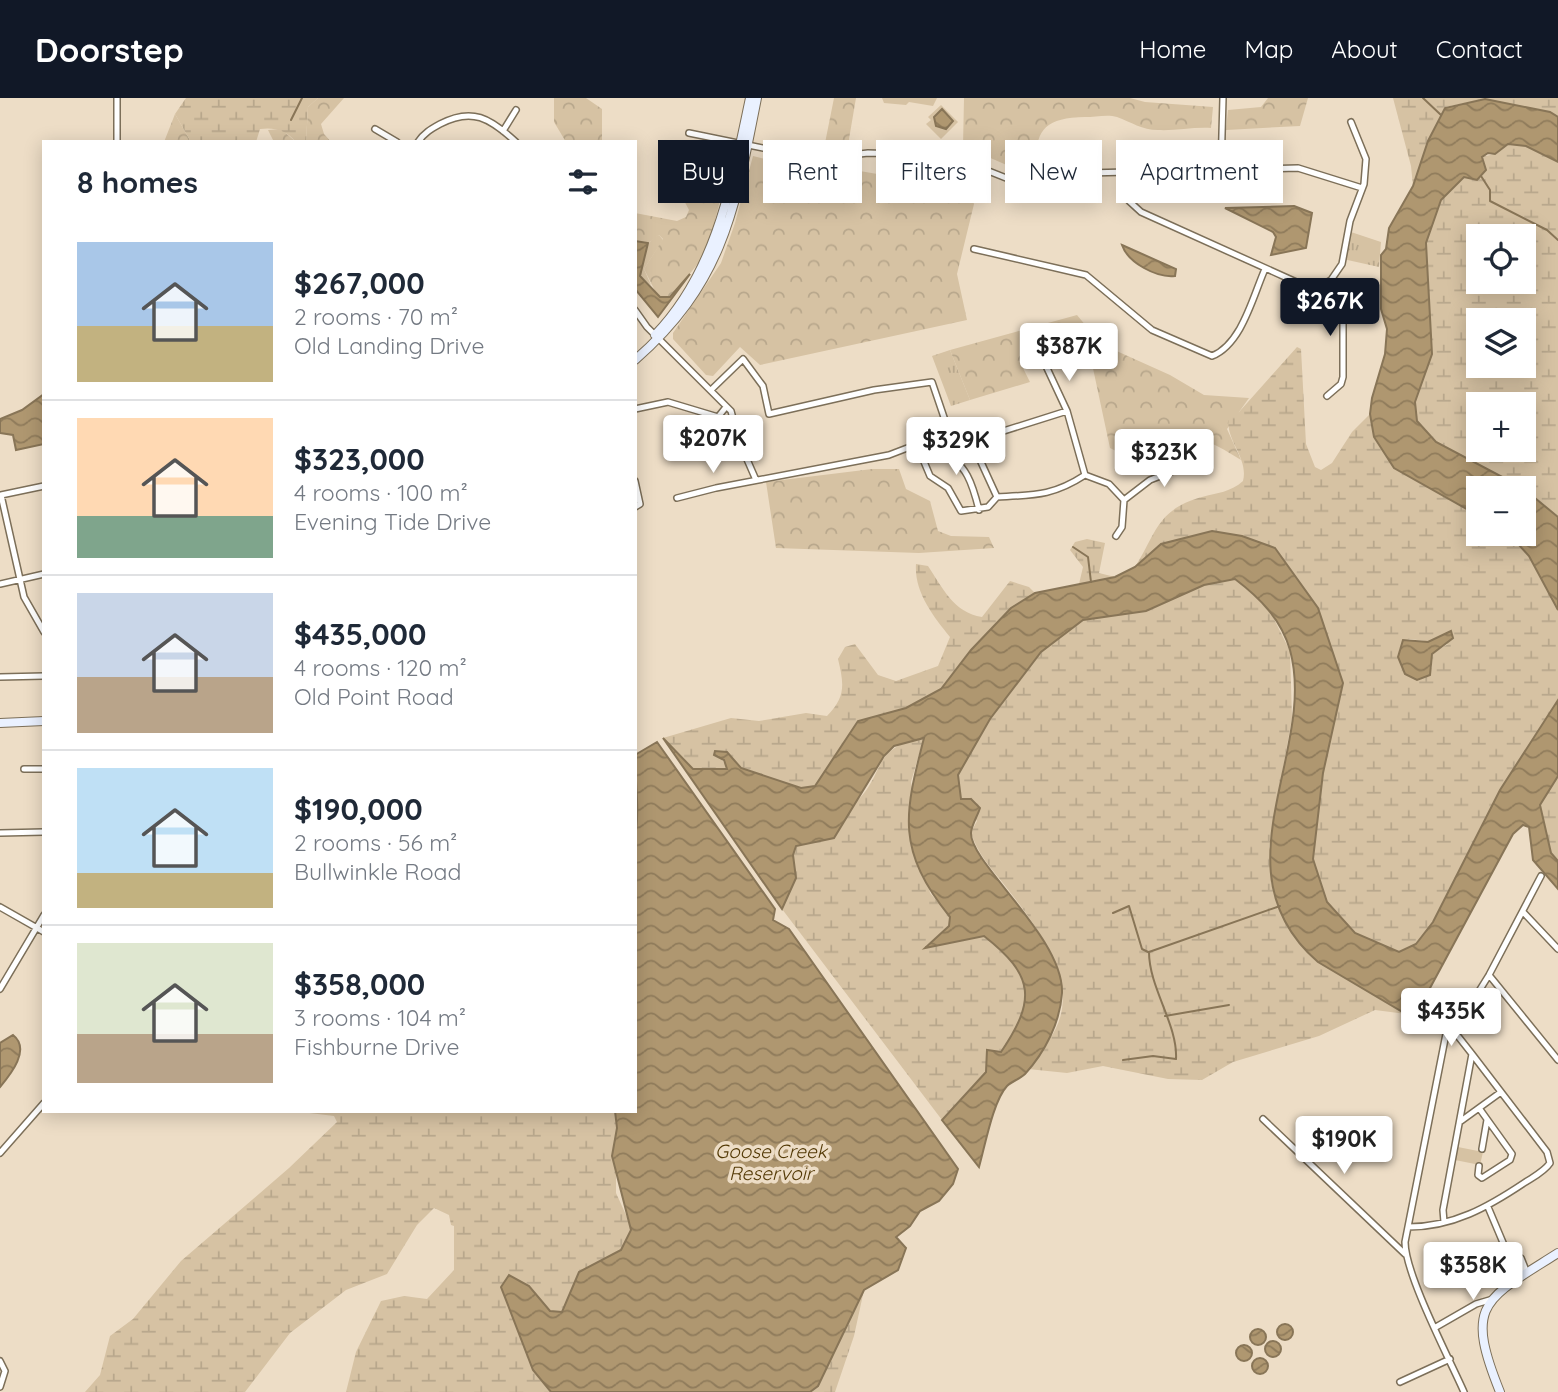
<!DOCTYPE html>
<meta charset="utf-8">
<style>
body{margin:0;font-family:Quicksand,sans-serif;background:#f2f2f3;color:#1f2937;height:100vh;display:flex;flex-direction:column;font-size:26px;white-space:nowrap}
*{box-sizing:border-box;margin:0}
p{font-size:23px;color:#747a83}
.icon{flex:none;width:38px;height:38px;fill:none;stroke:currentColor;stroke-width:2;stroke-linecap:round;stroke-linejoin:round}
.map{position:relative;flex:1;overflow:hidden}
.panel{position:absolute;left:42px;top:42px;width:595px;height:973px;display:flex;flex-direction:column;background:#fff;border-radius:0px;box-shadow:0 4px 18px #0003}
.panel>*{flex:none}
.guide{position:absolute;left:658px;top:42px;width:665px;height:63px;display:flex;gap:14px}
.fabs{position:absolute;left:1466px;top:126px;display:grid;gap:14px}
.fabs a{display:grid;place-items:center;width:70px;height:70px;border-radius:0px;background:#fff;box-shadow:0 4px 18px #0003;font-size:35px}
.price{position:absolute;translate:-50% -60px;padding:0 16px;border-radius:7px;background:#fff;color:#222;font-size:23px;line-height:46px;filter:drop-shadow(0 2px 4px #0008)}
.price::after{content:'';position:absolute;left:50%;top:42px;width:21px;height:16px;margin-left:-10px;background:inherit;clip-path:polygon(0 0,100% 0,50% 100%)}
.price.current{background:#111827;color:#fff}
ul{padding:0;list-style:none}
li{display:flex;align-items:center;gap:21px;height:175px;padding:0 35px}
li+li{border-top:2px solid #e0e1e3}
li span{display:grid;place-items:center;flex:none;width:196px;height:140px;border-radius:0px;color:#555}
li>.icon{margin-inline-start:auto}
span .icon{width:84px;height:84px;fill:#fffc;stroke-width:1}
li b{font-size:30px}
h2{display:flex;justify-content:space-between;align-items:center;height:84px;padding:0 35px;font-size:30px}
.tag{padding:0 24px;border-radius:0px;background:#fff;box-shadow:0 4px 18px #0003;font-size:24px;line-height:63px}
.tag.current{background:#111827;color:#fff}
header{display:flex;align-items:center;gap:42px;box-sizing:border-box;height:98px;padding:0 35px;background:#111827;color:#fff}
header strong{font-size:33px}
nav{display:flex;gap:38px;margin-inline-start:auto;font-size:24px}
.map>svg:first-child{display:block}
.grass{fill:url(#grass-tufts)}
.forest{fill:url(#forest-crowns)}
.wetland{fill:url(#wetland-marsh);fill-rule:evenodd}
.garden{fill:#d6c2a3}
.water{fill:url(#water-waves);stroke:#887557;stroke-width:2}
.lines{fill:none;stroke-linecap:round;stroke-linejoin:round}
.stream{stroke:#887557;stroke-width:2}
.street-casing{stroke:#7c6f59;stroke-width:8}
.secondary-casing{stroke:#7c6f59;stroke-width:10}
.street{stroke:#fff;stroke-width:5}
.secondary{stroke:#eaf1ff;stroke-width:8}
.labels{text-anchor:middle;stroke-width:7;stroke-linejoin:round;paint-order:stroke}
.water-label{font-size:19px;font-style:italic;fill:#533905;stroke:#edddc6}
</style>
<header>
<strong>Doorstep</strong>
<nav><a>Home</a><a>Map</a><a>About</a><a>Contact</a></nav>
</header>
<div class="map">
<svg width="1558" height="1294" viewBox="0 0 1558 1294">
<defs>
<pattern id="grass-tufts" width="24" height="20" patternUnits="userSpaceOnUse" patternTransform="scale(1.75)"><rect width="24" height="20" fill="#d6c2a3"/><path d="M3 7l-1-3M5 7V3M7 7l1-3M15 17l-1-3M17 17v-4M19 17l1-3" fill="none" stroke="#b8a78c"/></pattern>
<pattern id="forest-crowns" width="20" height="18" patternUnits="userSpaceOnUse" patternTransform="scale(1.75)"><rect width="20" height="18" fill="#d6c2a3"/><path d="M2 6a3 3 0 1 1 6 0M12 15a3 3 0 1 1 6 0" fill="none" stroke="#b8a78c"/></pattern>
<pattern id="wetland-marsh" width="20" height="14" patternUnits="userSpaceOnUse" patternTransform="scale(1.75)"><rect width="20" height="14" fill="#d6c2a3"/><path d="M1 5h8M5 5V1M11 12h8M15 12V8" fill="none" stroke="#b8a78c"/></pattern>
<pattern id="water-waves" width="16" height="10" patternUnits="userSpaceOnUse" patternTransform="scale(1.75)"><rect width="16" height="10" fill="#af9770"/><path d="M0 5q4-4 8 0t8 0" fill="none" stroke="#8f7b5b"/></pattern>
</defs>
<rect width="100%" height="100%" fill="#edddc6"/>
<path class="grass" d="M1348 133 1381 144 1379 169 1343 161Z
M659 137 663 142 644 171 651 187 640 178C640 164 646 141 659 137Z
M950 252 970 302 951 308 932 258Z"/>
<path class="forest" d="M318 0H344L321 26 324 36 331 44H306L308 9Z
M586 0 602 11V44H566L554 24V0Z
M834 0H856L849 41 854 72 930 85 967 87 974 106 957 176 967 222 760 267 740 249 713 278 706 277 673 241V235L721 165 735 125 753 58 804 71 820 70Z
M964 0H1130L1145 4 1213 9 1211 30C1193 29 1174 33 1158 32 1142 32 1131 24 1117 19 1108 16 1095 19 1085 19 1041 20 1034 34 1037 76H1027L963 48Z
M1268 0H1308L1300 28 1226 32 1228 12 1261 9Z
M175 16 191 44H164Z
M281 31 296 44H274L268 32Z
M691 52 731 59 707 154 674 196 663 201 656 195 644 171 663 141 659 137 648 145 635 143V115L677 123 686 119 689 112 680 95Z
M1077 217 1101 246 1170 277 1204 297 1249 300 1227 331 1241 362C1199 335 1169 325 1126 358L1110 350 1088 247 1074 238 1043 236 1030 246 1023 270 1030 284 970 302 950 252Z
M872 371H899L906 391 930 403 938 433 951 438 989 439 994 450 919 455 776 450 766 384Z"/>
<path class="wetland" d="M186 0H318L308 9 306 44H296C286 32 274 29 260 31L256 44H191L175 16Z
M1393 0H1558V19L1550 14 1485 1 1445 9 1428 43 1413 88 1411 68Z
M1508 46 1526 48 1558 64V419L1524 390 1436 344 1417 323 1415 304 1432 256 1426 145 1441 102 1481 59 1495 56ZM1479 138H1524V184H1479ZM1479 222H1524V268H1479ZM1479 306H1524V352H1479Z
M1297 249 1301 251 1306 346 1315 369 1321 372 1332 365 1352 334 1370 316 1374 339 1394 370 1479 418V436H1509L1529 458 1558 512V602L1500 692 1433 824 1416 846 1399 854 1355 835 1327 804 1313 761 1323 675 1343 585 1318 510 1275 450 1212 433 1161 446 1135 469C1156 436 1157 411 1202 399 1217 395 1231 394 1243 383 1249 359 1224 342 1229 318L1239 314ZM1410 541 1448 546 1432 556V570L1399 552 1404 542Z
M1087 441 1105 445 1099 475 1115 479 1079 486 1083 469 1070 452 1075 444Z
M916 466 928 468C942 489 954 515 982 519L1010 483 1029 489 1035 495 1011 510 971 552 941 591 906 610 858 623 815 688 801 690 741 670 727 654 716 653 728 671 720 673 693 671 663 640 731 620 759 623 806 615 827 618C846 599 844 586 838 561L845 549 855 546 878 577 896 583 938 568 950 539C933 518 914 494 916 466Z
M1236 481 1267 507 1290 553 1292 620 1269 749 1298 841 1318 864 1406 916 1375 912 1319 938 1233 964 1202 982 1168 981 1103 968 1067 975 1028 971C1037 958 1049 945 1056 930 1080 882 1034 825 1006 789 992 771 977 756 971 734L977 723 961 702 958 677 990 621 1041 554 1083 522 1146 513 1204 487Z
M924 639 911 684 930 795 950 818 949 828 926 849 984 838C997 849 1014 861 1021 877 1042 927 974 990 942 1022L782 811 796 780 793 757 796 748C815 734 837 721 855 705 887 675 869 651 924 639Z
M1558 678V763L1551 755 1540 707Z
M293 1013H616V1095L632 1130 629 1149 581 1173 582 1294H346L356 1254 381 1203 404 1198 427 1201 454 1172V1128L451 1127 449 1117 434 1110 417 1127 387 1176 346 1192 290 1235 245 1294H85L100 1277 110 1238 133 1221 181 1163 289 1070 337 1024 334 1018Z
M864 1192 854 1238 835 1294H810L818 1288Z"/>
<path class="garden" d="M882 0H937L933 8 909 4 906 7 884 5Z
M941 7 958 24 941 41 926 26 931 22 928 19Z
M1458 1049 1483 1054 1480 1067 1455 1062Z"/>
<path class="water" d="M1485 1 1550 14 1558 19V64L1526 48 1508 46 1495 56 1488 55 1482 59 1486 72 1477 82 1464 79 1441 102 1426 145 1432 256 1415 304 1417 323 1436 344 1523 390H1479V418L1394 370 1374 339 1370 316 1372 300 1385 256 1387 231 1381 211V157L1386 151 1389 130 1413 88 1428 43 1445 10Z
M942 11 953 23 946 31 936 28 934 19Z
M1294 108 1312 115 1306 150 1271 157 1276 139 1273 134 1225 110Z
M635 143 648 145 640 178 660 199H670L690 176 658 219 635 191Z
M1122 147 1176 171 1175 178C1157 180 1128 165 1122 147Z
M44 296V346L16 352 13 337 0 335V321L22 312Z
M1524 391 1558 419V512L1529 458 1509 436H1524Z
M1212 433 1242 438 1275 450 1318 510 1343 585 1323 675 1313 761 1327 804 1355 835 1399 854 1416 846 1433 824 1500 692 1558 602V678L1540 707 1551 755 1558 763V791L1533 762 1529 729 1523 727 1513 736 1423 903 1406 916 1318 864C1213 773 1318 654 1290 552 1281 521 1260 500 1235 481L1204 487 1146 513 1083 522 1041 554 990 621 958 677 961 701H971L980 710C978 717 971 728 971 735 970 765 1064 840 1062 895 1060 925 1045 954 1025 976 1020 981 1012 983 1007 988 993 1003 985 1048 979 1069L942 1022 986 974 987 952 1001 954C1036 902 1035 878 984 838L925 850 949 828 950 819C896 752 904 717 924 640L894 648 884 658 834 740 796 748 793 757 796 780 782 811 663 640 693 671H727L724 662 714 657 715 653 727 654 741 670 801 690 815 688 858 623 906 610 941 591 971 552 1011 510 1035 495 1115 479 1135 469 1161 446Z
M1451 533 1453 540 1432 556 1430 577 1417 582 1405 576 1398 559 1403 542 1428 544Z
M657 644 775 811 773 822 789 831 958 1071 953 1086 939 1103 920 1113 910 1128 896 1139 906 1150 898 1172 864 1192 818 1288 810 1294H551L533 1272 501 1189 509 1177 529 1188 550 1213 562 1214 579 1174 621 1152 631 1132 612 1058 617 1030 615 1013H635V739C640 712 635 685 635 657Z
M13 937C31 951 11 976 0 989V945Z
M1277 1234a8 8 0 1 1 16 0a8 8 0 1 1-16 0Z
M1250 1239a8 8 0 1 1 16 0a8 8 0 1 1-16 0Z
M1265 1251a8 8 0 1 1 16 0a8 8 0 1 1-16 0Z
M1236 1255a8 8 0 1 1 16 0a8 8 0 1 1-16 0Z
M1252 1268a8 8 0 1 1 16 0a8 8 0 1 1-16 0Z"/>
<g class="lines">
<path class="stream" d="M1423 0 1441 17
M291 22 302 0
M1481 78 1490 92V103L1547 132 1558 142
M1073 449 1088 459 1091 484
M1113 815 1129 808 1142 851 1148 854
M1165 918 1229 907
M1123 962 1153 958 1176 961C1178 927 1149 890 1149 854L1280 808"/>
<g class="street-casing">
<path id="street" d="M375 31 397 44
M503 33 516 12
M689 35 817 61 868 55 898 56
M117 44V0
M418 44C424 35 431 31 440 26 472 9 490 20 516 44
M898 57a10 10 0 1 1 20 0a10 10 0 1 1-20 0Z
M918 56 966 64 1021 86 1087 75 1298 70 1362 90
M902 65 905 75
M1221 72 1223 0
M1123 74 1129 103 1141 114 1305 188 1322 187 1331 182 1342 166 1350 123 1364 86 1366 61 1351 24
M974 151 1086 177 1152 232 1212 258C1242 246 1253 198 1265 171
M1325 185 1343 224V279L1341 286 1327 298
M635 212 647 229 731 313 739 343 756 382
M1046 268 1067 313
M711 292 743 261 763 288 769 316 874 292 932 284 950 337 957 345 969 346
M635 311 668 304 718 319 726 309
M968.5 346a4.5 4.5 0 1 1 9 0a4.5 4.5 0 1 1-9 0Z
M975 342 1067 313 1085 377
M917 347 930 378 948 390 961 413 988 409 997 399
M975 351 997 399C1034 397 1053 398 1085 377
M941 359C966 359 974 392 979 412
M1085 377 1109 386 1124 402
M635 383 640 406 635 409
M44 388 1 397 24 499 44 534
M677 400 716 390 889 357 949 334
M1124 402 1150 382 1196 364
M1116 438 1122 429 1124 402
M0 486 44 476
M0 579 44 578
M24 671H44
M0 735 44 734
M0 809 44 834
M1524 815 1558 851
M1489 877 1558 962
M0 891 44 817
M1450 928 1472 956
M1479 1010 1512 1056 1510 1062 1482 1080 1478 1077 1479 1068
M1263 1021 1405 1156
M1461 1023 1501 994
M1482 1051 1487 1022
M0 1055 44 1005
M1488 1109 1504 1147 1527 1175
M1408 1129C1453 1129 1488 1109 1524 1085 1533 1079 1544 1074 1550 1065L1547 1054 1472 956 1443 1112 1444 1124
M1510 1156 1521 1160 1527 1175
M1436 1229 1476 1206 1493 1201
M0 1263 5 1273 0 1289
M1400 1284 1450 1261
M1464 1294C1449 1260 1405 1176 1405 1144L1446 936 1471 906 1489 877 1541 778"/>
</g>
<g class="secondary-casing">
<path id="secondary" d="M655 237C717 173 732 84 750 0
M635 262C724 184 735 111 757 0
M0 625 44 623
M1500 1294C1464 1205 1484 1202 1558 1155"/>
</g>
<use href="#street" class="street"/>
<use href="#secondary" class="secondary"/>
</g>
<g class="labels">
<g class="water-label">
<text x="771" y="1060">Goose Creek<tspan x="771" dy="22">Reservoir</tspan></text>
</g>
</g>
</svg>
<div class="fabs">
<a><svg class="icon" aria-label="locate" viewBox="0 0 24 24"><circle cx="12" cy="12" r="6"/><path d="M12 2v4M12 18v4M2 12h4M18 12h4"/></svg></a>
<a><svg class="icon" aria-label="layers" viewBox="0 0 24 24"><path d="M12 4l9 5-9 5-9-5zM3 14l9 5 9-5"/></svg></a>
<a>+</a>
<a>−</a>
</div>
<b class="price current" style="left:1330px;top:240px">$267K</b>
<b class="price" style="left:1069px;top:285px">$387K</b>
<b class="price" style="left:713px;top:377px">$207K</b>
<b class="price" style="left:956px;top:379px">$329K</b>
<b class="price" style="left:1164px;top:391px">$323K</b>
<b class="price" style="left:1451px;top:950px">$435K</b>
<b class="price" style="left:1344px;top:1078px">$190K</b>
<b class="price" style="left:1473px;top:1204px">$358K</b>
<div class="guide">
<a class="tag current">Buy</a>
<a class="tag">Rent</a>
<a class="tag">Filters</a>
<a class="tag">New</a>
<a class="tag">Apartment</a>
</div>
<section class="panel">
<h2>8 homes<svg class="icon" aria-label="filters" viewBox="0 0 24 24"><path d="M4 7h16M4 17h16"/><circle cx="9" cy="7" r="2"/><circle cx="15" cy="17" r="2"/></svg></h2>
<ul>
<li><span style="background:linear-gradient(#a9c7e8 60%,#c2b280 0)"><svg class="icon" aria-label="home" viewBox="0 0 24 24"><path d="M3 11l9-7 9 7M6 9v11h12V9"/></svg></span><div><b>$267,000</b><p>2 rooms · 70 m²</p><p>Old Landing Drive</p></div></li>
<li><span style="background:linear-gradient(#ffd9b3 70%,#7fa58c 0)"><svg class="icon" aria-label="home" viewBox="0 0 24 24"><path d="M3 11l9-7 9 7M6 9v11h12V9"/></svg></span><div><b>$323,000</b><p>4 rooms · 100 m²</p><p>Evening Tide Drive</p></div></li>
<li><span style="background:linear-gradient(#c9d6e8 60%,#b9a48a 0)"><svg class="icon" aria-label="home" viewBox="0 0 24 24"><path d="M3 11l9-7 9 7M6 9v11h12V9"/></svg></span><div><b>$435,000</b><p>4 rooms · 120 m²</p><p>Old Point Road</p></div></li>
<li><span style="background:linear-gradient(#bfe0f5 75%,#c2b280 0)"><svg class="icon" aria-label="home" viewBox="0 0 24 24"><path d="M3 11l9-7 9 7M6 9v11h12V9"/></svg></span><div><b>$190,000</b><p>2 rooms · 56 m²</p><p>Bullwinkle Road</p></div></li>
<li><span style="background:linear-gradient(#dfe7d0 65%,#b9a48a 0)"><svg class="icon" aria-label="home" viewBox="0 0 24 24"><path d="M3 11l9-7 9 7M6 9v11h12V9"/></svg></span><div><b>$358,000</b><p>3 rooms · 104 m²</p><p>Fishburne Drive</p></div></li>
</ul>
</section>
</div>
